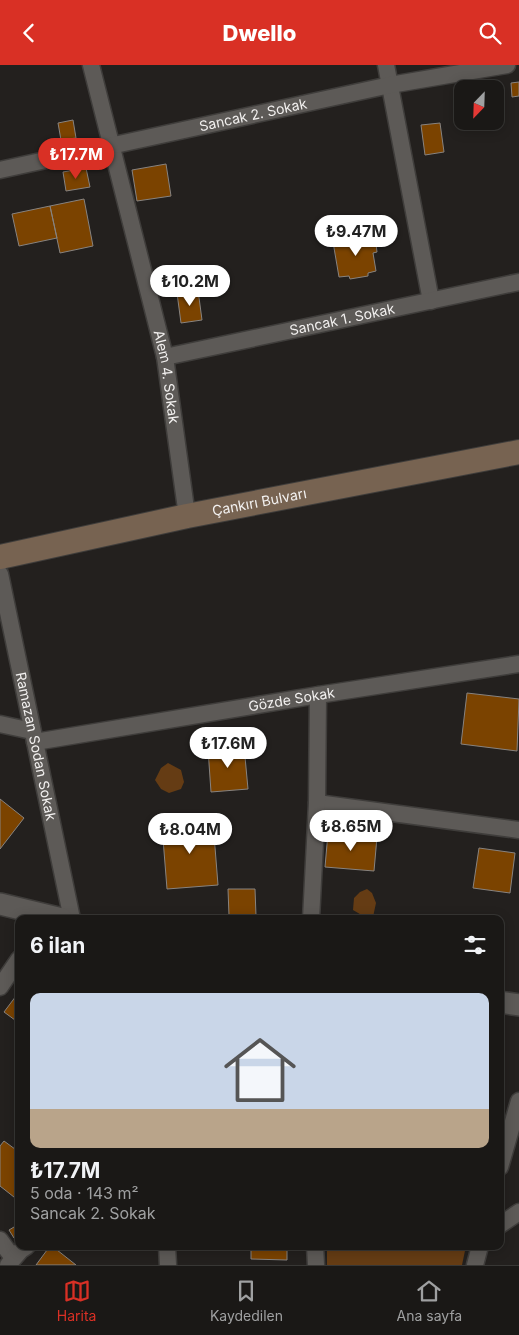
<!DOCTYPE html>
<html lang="tr">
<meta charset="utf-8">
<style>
body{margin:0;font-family:Inter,sans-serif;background:#23211f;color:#f1f3f6;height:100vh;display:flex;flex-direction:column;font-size:19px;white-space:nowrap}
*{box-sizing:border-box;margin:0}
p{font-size:16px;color:#9fa0a1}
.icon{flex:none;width:28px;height:28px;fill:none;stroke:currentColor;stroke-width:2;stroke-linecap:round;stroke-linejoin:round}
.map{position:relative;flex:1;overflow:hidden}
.drawer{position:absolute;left:15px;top:850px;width:489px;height:335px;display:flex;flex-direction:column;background:#1a1816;border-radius:10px;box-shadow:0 2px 12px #0003,0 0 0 1px #383735}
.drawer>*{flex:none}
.needle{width:32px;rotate:203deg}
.controls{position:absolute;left:454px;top:15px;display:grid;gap:10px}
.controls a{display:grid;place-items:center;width:50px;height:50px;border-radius:10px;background:#1a1816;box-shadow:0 2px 12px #0003,0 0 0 1px #383735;font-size:25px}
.price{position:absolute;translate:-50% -42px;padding:0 11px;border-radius:18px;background:#fff;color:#222;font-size:16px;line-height:32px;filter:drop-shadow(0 1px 2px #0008)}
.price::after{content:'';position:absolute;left:50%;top:30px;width:15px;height:11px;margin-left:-8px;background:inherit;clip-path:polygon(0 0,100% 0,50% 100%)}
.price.selected{background:#d93025;color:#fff}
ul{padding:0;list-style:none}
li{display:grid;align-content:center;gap:10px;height:265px;padding:0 15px}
li span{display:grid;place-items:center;height:155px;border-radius:10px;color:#555}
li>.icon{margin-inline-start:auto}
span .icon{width:90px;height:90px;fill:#fffc;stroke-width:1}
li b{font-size:21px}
h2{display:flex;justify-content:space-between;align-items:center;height:60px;padding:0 15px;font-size:21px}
header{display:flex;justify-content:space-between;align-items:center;height:65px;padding:0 15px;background:#d93025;color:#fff;font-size:22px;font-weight:800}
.menu{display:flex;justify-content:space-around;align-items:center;height:70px;border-top:1px solid #383735;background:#1a1816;font-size:14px;color:#9fa0a1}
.menu a{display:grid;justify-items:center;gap:2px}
.menu .selected{color:#d93025}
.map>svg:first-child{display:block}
.green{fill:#653c14}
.building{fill:#7b4300;stroke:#878380}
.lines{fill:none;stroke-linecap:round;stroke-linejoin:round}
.minor-casing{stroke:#3f3d3b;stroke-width:19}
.tertiary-casing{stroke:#3f3d3b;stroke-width:24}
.secondary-casing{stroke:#3f3d3b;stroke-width:26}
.minor{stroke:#5d5a57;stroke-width:16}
.tertiary{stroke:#5d5a57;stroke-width:21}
.secondary{stroke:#776351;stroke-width:24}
.labels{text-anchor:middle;stroke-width:5;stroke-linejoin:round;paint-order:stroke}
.street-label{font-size:14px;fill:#f2f0ef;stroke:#1a1715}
</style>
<header><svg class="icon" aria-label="back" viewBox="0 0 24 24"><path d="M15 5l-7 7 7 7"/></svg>Dwello<svg class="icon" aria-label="search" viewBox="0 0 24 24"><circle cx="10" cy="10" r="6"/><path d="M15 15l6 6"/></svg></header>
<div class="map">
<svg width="519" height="1200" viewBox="0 0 519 1200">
<rect width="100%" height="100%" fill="#23201e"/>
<path class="green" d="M168 698 181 705 184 717 181 724 169 728 161 724 155 715 161 703Z
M367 824 372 828 376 838 373 852H365L353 845 354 833 360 827Z
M327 1181H466L462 1200H327Z"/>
<path class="building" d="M519 17V31L512 32 511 18Z
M73 55 76 73 61 75 58 58Z
M440 58 444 87 425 90 421 60Z
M166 99 171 131 137 136 132 105Z
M86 103 90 122 66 126 63 107Z
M84 134 93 181 60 188 50 141Z
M50 141 57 173 19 181 12 149Z
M375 171 377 187 373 188 376 206 368 208V211L350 214 349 211 339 212 333 177Z
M198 225 202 255 181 258 177 228Z
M467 628 519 634 517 686 461 679Z
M244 681 248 724 211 727 208 684Z
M0 734 24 753 0 784Z
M213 757 218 820 167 824 162 761Z
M328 768 377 772 374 806 325 802Z
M479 783 515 788 510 828 473 823Z
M228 824H255L256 851H229Z
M19 927V958L4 947Z
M4 1076 19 1087V1136L0 1121V1081Z
M19 1159V1170L14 1173 9 1165Z
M50 1181H52L76 1200H36Z
M251 1181H287V1195L251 1194Z"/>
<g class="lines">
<g class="minor-casing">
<g id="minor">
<path id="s1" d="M91 0 165 292 187 451"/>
<path d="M386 0 431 236"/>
<path id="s2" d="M0 105 390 20 507 0"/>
<path id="s3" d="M165 292 519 217"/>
<path id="s4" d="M0 509 72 854"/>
<path d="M0 659 32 666"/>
<path id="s5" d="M35 677 318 630 519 599"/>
<path d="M317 738 519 765"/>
<path d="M311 854 317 738 318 630"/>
<path d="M0 922 19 894"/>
<path d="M500 1102 519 1036"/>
<path d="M500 1160 519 1147"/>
<path d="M0 1175 13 1193"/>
<path d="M167 1181 168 1200"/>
<path d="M315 1181 316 1200"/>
<path d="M8 1200 21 1185 27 1181"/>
<path d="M475 1200 480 1181"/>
</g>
</g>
<g class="tertiary-casing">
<path id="tertiary" d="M0 839 62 854
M500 937 519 940"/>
</g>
<g class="secondary-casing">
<g id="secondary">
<path id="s6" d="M0 492 187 451 519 387"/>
</g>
</g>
<use href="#minor" class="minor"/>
<use href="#tertiary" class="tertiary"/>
<use href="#secondary" class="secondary"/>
</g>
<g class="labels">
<g class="street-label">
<text dy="5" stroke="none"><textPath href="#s2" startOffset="259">Sancak 2. Sokak</textPath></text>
<text dy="5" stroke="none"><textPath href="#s3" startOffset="181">Sancak 1. Sokak</textPath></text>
<text dy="5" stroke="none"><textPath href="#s1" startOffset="321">Alem 4. Sokak</textPath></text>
<text dy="5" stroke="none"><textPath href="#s6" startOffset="265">Çankırı Bulvarı</textPath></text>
<text dy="5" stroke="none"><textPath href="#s5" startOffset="260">Gözde Sokak</textPath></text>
<text dy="5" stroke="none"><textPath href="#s4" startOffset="176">Ramazan Sodan Sokak</textPath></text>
</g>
</g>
</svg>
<div class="controls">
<a><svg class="needle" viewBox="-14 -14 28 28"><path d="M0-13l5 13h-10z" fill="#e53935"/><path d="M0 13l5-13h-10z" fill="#9fa0a1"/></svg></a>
</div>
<b class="price selected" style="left:76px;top:115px">₺17.7M</b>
<b class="price" style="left:356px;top:192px">₺9.47M</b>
<b class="price" style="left:190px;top:242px">₺10.2M</b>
<b class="price" style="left:228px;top:704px">₺17.6M</b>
<b class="price" style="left:351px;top:787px">₺8.65M</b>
<b class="price" style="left:190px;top:790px">₺8.04M</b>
<section class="drawer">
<h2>6 ilan<svg class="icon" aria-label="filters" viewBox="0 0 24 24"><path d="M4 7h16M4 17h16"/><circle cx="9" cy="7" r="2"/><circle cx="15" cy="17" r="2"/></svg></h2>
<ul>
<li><span style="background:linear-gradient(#c9d6e8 75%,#b9a48a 0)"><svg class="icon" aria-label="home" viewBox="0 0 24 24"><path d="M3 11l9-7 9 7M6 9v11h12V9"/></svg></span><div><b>₺17.7M</b><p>5 oda · 143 m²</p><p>Sancak 2. Sokak</p></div></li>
</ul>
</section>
</div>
<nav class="menu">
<a class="selected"><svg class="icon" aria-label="map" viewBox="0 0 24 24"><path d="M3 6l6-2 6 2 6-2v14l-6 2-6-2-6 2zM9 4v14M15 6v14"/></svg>Harita</a>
<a><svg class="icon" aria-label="saved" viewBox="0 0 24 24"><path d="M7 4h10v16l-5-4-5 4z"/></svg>Kaydedilen</a>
<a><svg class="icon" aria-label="home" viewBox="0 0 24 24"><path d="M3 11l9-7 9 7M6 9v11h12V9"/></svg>Ana sayfa</a>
</nav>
